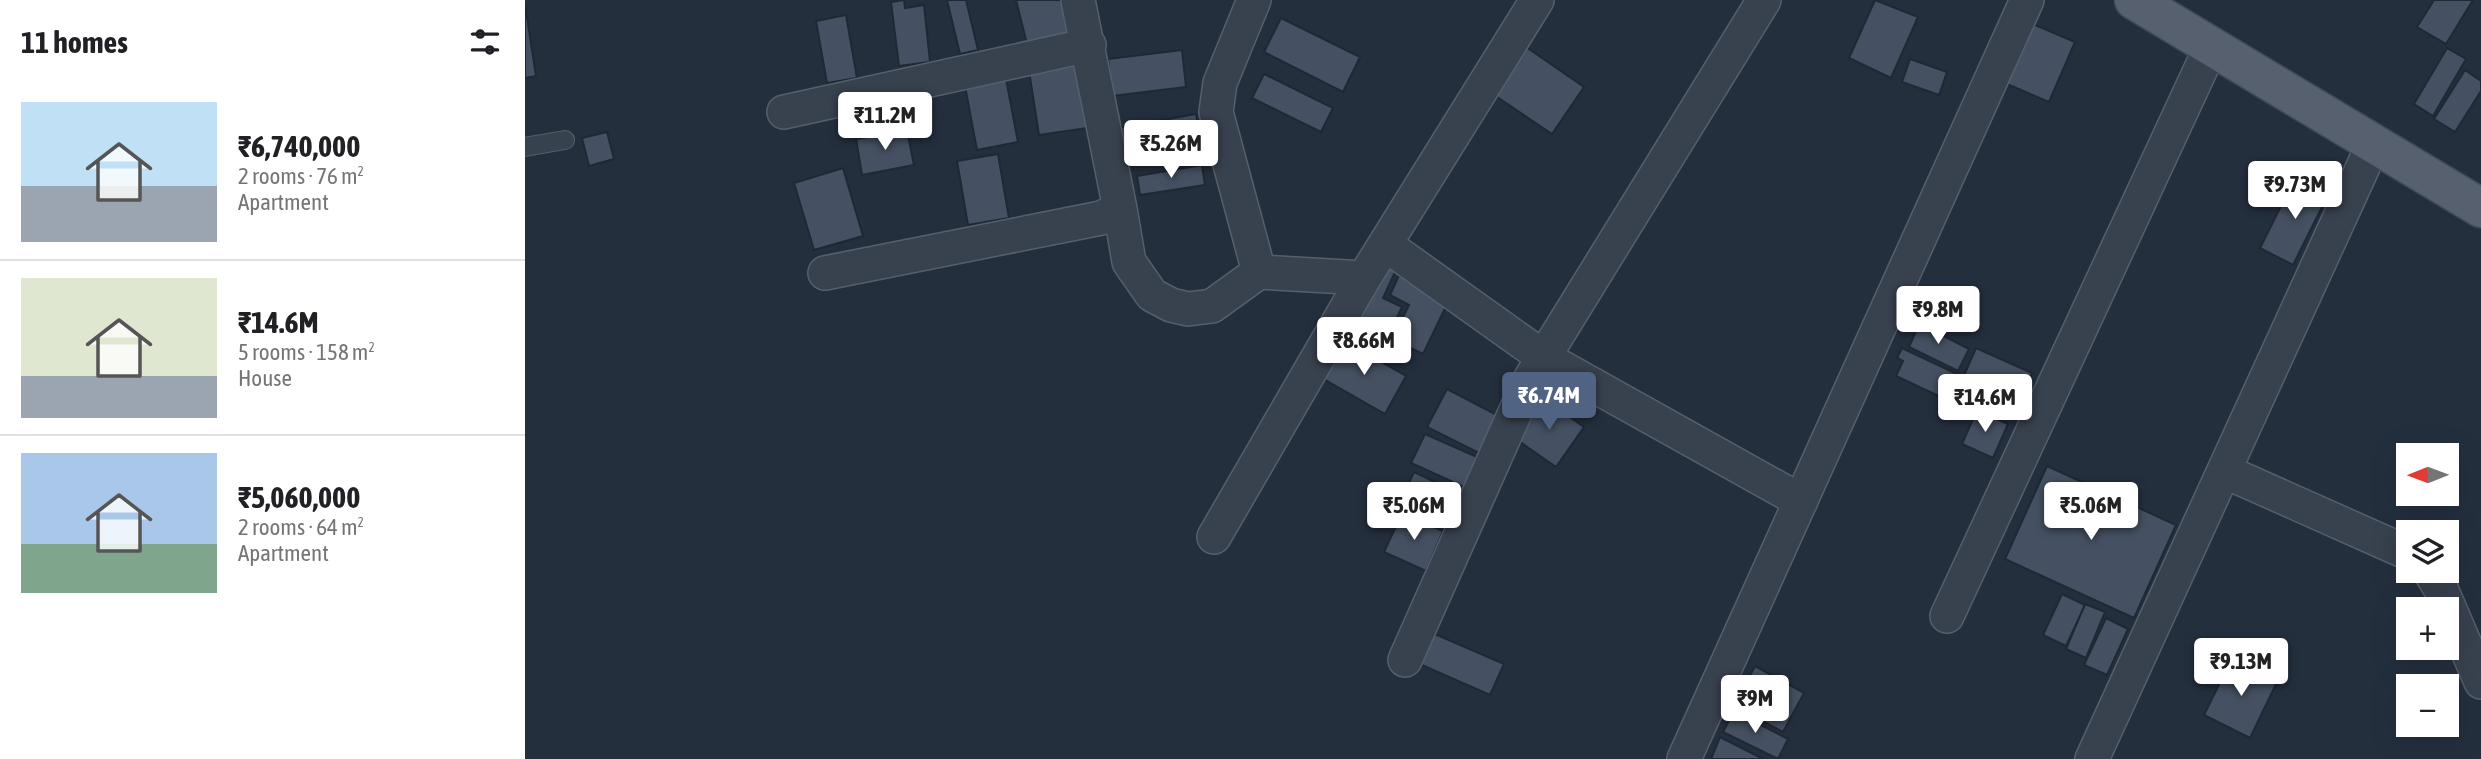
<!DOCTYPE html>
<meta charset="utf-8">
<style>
body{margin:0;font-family:"Asap Condensed",sans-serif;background:#f6f6f6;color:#202124;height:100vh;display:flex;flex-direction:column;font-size:26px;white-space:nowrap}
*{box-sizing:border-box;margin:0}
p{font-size:23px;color:#757577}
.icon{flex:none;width:38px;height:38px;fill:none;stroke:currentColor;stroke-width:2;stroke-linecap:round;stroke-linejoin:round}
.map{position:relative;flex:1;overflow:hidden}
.sheet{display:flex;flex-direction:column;background:#fff;width:525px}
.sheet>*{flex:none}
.needle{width:46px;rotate:269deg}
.controls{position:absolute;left:1871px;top:443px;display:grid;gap:14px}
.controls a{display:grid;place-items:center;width:63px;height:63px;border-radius:0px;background:#fff;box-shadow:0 7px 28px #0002;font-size:35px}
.price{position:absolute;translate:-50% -60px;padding:0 16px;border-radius:7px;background:#fff;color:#222;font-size:23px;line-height:46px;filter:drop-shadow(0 2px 4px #0008)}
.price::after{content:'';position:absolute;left:50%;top:42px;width:21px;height:16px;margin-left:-10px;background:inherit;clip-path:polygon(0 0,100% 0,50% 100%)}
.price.active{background:#506383;color:#fff}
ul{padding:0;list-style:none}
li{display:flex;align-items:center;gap:21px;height:175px;padding:0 21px}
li+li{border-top:2px solid #e0e0e0}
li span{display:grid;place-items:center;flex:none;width:196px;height:140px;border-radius:0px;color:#555}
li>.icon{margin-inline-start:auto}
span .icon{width:84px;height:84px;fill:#fffc;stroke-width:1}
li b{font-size:30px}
h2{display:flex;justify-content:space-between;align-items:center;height:84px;padding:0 21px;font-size:30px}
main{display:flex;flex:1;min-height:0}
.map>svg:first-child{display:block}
.building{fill:#455162;stroke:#1f2835;stroke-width:2}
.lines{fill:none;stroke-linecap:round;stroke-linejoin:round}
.service-casing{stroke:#565f6c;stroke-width:20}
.minor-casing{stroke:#565f6c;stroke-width:36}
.primary-casing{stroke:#414a57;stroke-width:41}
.service{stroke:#38414e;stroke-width:18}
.minor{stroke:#38414e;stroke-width:33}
.primary{stroke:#56606e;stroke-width:38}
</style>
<main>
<section class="sheet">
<h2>11 homes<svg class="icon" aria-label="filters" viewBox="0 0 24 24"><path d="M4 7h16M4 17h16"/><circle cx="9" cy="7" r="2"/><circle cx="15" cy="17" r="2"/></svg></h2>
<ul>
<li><span style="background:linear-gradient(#bfe0f5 60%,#9aa5b1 0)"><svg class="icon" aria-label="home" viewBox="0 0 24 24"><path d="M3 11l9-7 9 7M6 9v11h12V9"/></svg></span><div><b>₹6,740,000</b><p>2 rooms · 76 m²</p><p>Apartment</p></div></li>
<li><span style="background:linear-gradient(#dfe7d0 70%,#9aa5b1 0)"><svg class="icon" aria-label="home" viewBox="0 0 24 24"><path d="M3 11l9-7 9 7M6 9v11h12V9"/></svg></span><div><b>₹14.6M</b><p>5 rooms · 158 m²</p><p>House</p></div></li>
<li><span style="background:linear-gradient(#a9c7e8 65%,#7fa58c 0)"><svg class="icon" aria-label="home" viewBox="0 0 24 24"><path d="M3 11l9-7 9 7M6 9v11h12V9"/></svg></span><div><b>₹5,060,000</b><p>2 rooms · 64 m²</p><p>Apartment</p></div></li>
</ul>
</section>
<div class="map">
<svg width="1956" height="759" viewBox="0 0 1956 759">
<rect width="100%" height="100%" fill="#242f3e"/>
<path class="building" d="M379 0 380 8 399 5 405 62 374 66 366 2Z
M422 0H441L453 50 435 54Z
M491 0H538L546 33 502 44Z
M1350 0 1393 17 1366 78 1324 58Z
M1909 0H1948L1921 44 1892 27Z
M0 4 11 76 0 78Z
M321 15 332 78 302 83 291 21Z
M756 18 835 57 818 92 739 52Z
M1508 24 1550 42 1524 102 1482 84Z
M1001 47 1059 87 1027 134 969 95Z
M1922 48 1941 59 1908 116 1889 104Z
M657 50 661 87 587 96 583 59Z
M1385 59 1422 72 1414 95 1377 82Z
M553 64 562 128 514 135 504 71Z
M1940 70 1956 81V91L1930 132 1909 119Z
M739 74 808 108 796 132 727 98Z
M481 79 493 142 452 150 440 86Z
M671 114 677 144 598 158 593 128Z
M382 130 389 165 337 175 331 139Z
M82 132 89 159 64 166 57 138Z
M473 154 484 218 443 225 432 161Z
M677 165 680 185 615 195 612 176Z
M318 168 338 236 289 250 269 183Z
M1771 176 1804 193 1768 265 1735 248Z
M858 264 871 270 858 298 877 307 862 338 830 322Z
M875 273 925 298 898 354 867 339 884 305 865 295Z
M1388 320 1444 349 1433 371 1384 347 1391 331 1384 328Z
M818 340 881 376 860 414 797 378Z
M1377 348 1434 375 1422 400 1371 376 1378 361 1372 358Z
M1451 348 1507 373 1488 414 1433 389Z
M922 389 972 415 954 453 902 427Z
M1016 397 1059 427 1031 467 988 437Z
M1452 410 1483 424 1468 458 1437 444Z
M900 434 952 457 939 487 886 463Z
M1522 466 1651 525 1609 618 1480 559Z
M889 472 933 493 917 527 873 506Z
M877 513 918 531 901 571 859 552Z
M1537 594 1560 605 1541 646 1518 635Z
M1560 604 1580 612 1561 658 1541 649Z
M1581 618 1603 629 1582 675 1559 665Z
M903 631 979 664 965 695 890 662Z
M1707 658 1753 680 1725 738 1679 715Z
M1230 666 1279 693 1258 732 1209 706Z
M1209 711 1263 739 1253 759 1198 732Z
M1195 737 1238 759H1186Z"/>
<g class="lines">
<g class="service-casing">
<path id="service" d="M0 147 40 140"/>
</g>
<g class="minor-casing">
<path id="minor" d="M729 0 695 83 691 112 734 272
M259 112 564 45
M595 209 604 262 627 295 646 305 663 309 687 306 734 272 839 278
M861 245 1018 357 1276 501
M300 273 576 218 595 209 553 0
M1699 471 1883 553
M689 537 839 278 1012 0
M1904 570 1917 591 1956 682
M1422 616 1686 47
M880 660 1004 381 1239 0
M1159 759 1502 0
M1567 759 1848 145"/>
</g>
<g class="primary-casing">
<path id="primary" d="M1609 0 1956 208"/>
</g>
<use href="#service" class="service"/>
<use href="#minor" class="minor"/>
<use href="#primary" class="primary"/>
</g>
</svg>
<div class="controls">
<a><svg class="needle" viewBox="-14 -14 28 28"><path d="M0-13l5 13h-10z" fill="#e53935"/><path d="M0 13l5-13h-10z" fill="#757577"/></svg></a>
<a><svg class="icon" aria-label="layers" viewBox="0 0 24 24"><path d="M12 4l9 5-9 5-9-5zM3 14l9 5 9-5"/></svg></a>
<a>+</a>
<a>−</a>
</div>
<b class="price" style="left:360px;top:152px">₹11.2M</b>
<b class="price" style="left:646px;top:180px">₹5.26M</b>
<b class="price" style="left:1770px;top:221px">₹9.73M</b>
<b class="price" style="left:1413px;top:346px">₹9.8M</b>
<b class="price" style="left:839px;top:377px">₹8.66M</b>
<b class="price active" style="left:1024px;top:432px">₹6.74M</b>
<b class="price" style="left:1460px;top:434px">₹14.6M</b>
<b class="price" style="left:889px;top:542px">₹5.06M</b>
<b class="price" style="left:1566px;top:542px">₹5.06M</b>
<b class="price" style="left:1716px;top:698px">₹9.13M</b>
<b class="price" style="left:1230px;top:735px">₹9M</b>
</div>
</main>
